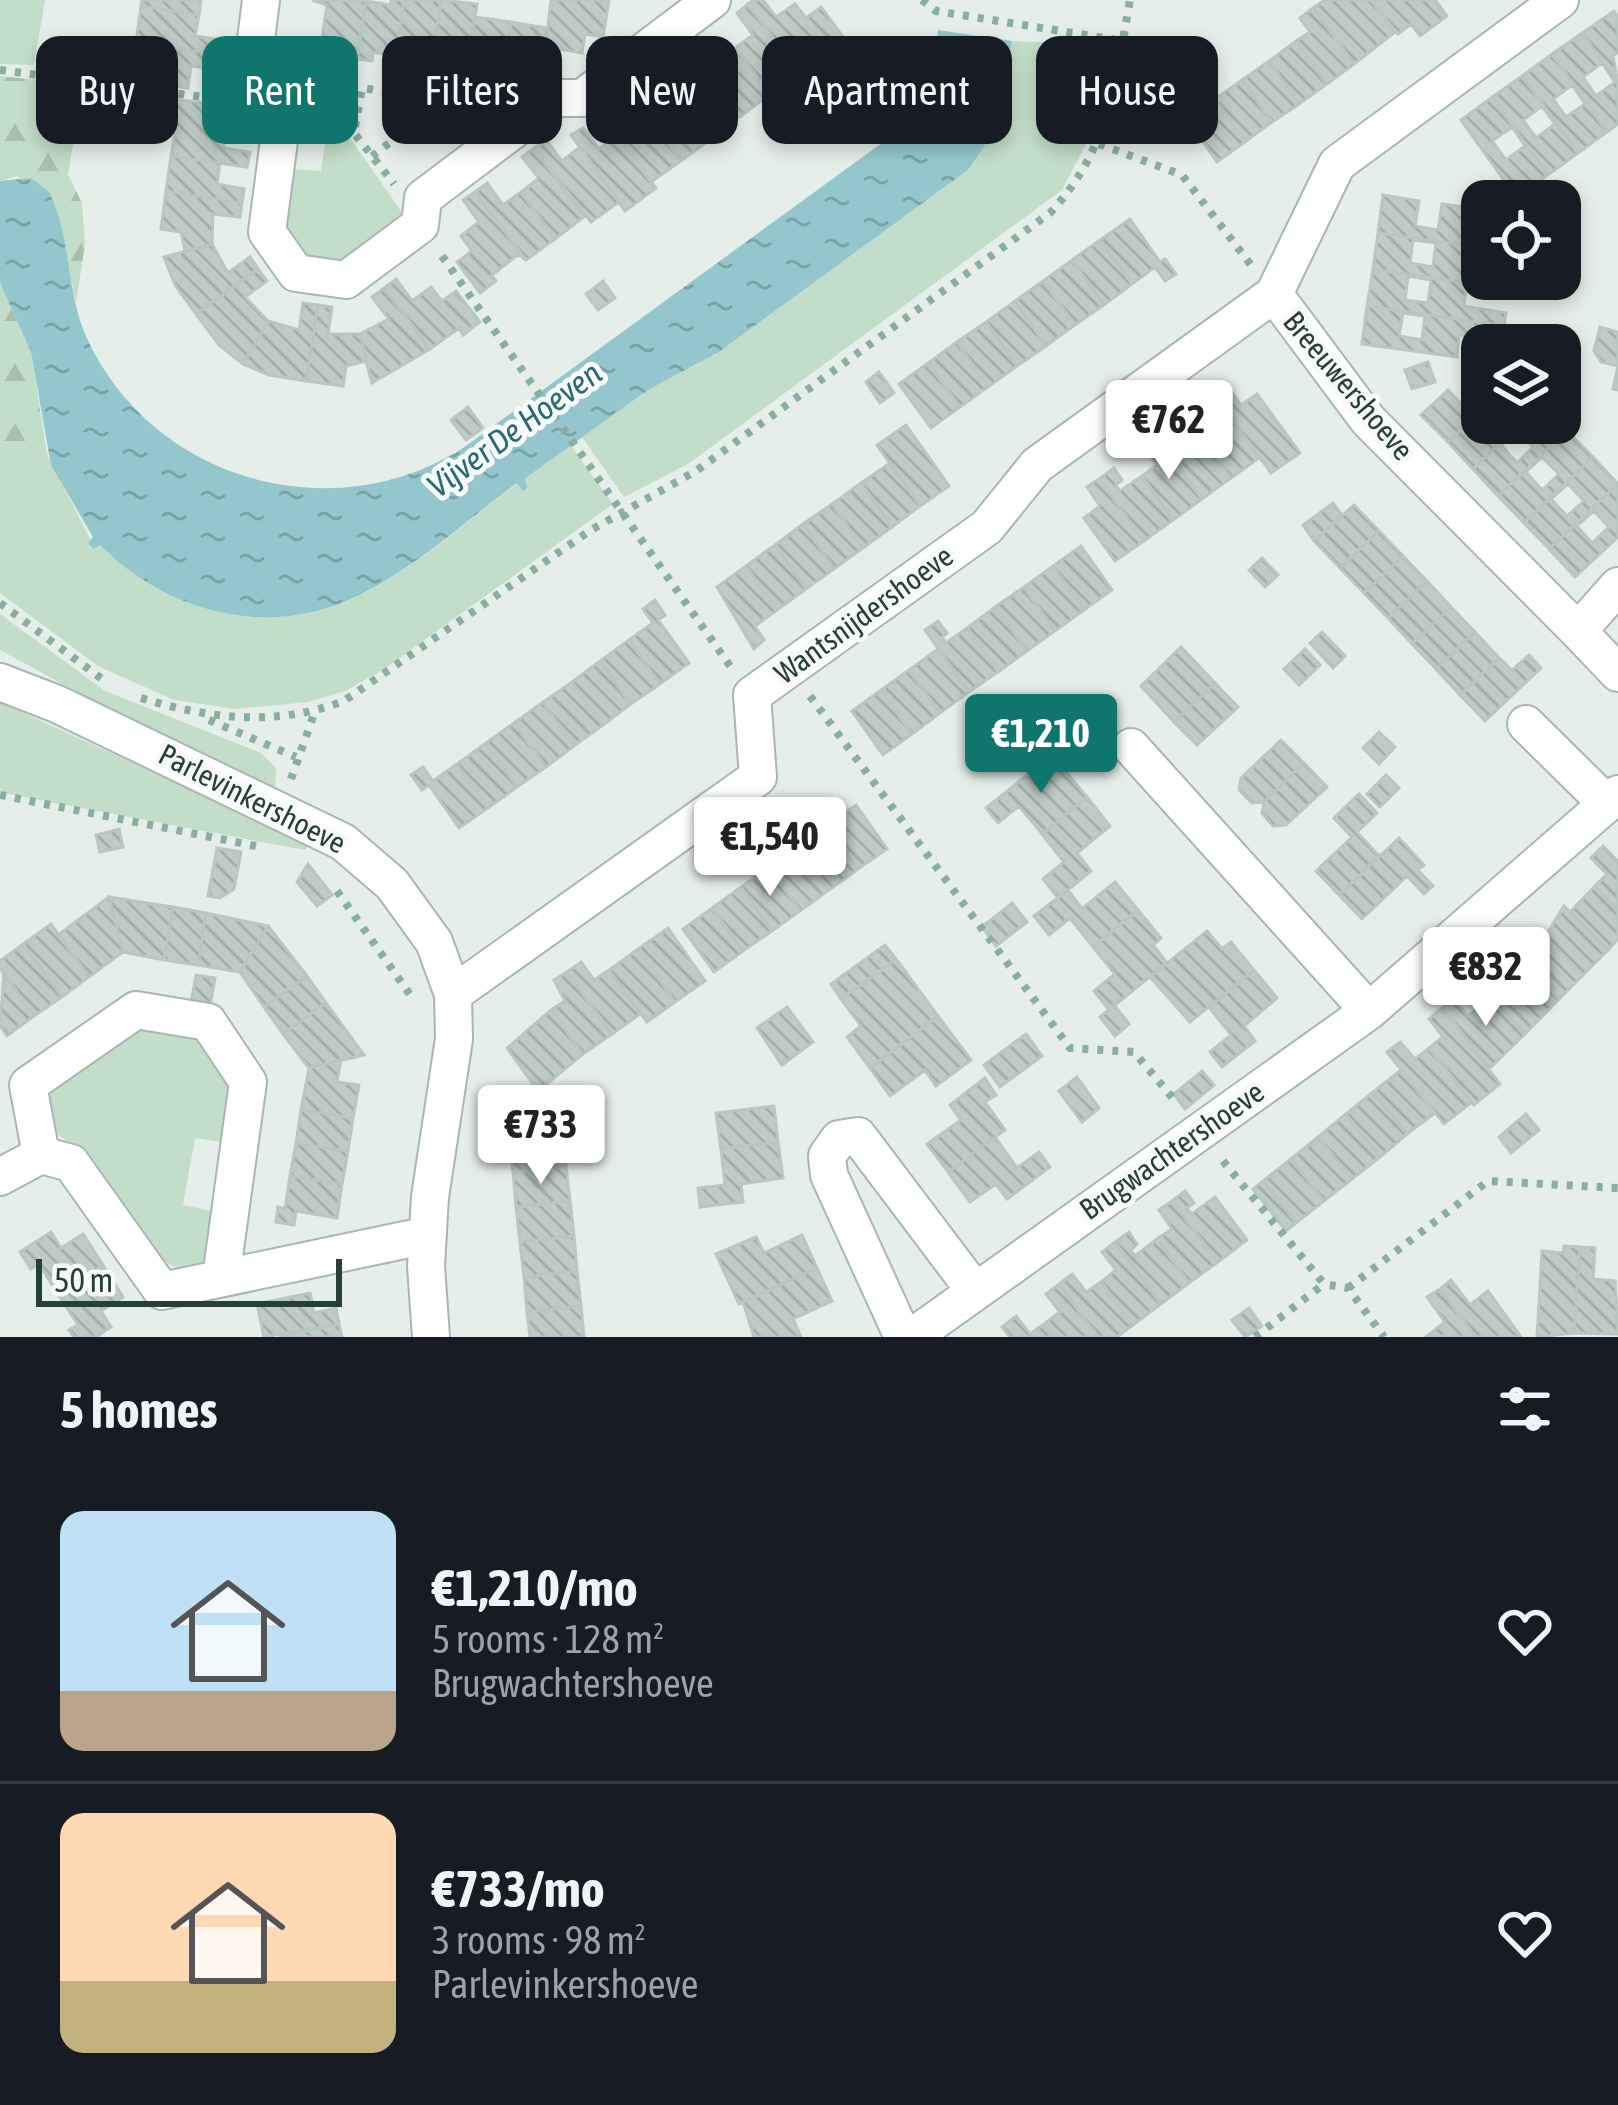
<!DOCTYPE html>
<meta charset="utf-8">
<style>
body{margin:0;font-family:"Asap Condensed",sans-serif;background:#20242c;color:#f1f3f6;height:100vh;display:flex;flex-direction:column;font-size:45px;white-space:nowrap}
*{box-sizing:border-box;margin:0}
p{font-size:39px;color:#9ea1a6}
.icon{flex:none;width:66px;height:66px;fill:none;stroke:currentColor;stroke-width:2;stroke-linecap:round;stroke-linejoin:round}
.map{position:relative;height:1337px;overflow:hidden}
.details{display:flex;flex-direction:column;background:#171b24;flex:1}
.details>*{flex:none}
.guide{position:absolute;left:36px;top:36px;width:1548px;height:108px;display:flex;gap:24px}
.tools{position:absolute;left:1461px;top:180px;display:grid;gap:24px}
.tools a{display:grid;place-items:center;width:120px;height:120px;border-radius:24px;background:#171b24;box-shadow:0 6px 18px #0003;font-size:60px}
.scale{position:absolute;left:36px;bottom:30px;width:306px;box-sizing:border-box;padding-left:12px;border:6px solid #273f37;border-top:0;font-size:33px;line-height:42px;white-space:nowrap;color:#273f37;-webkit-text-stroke:9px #f7faf8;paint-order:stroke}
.price{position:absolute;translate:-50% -102px;padding:0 27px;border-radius:12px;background:#fff;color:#222;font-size:39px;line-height:78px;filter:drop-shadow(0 3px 6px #0008)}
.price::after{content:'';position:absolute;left:50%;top:72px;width:36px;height:27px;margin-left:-18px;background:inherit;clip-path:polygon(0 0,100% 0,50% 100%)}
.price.current{background:#0f766e;color:#fff}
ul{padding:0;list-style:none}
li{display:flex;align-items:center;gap:36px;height:300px;padding:0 60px}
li+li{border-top:3px solid #363941}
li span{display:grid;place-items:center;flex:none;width:336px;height:240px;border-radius:24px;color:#555}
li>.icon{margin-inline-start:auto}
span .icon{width:144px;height:144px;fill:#fffc;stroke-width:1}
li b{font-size:51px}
h2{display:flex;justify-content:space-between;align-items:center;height:144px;padding:0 60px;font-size:51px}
.pill{padding:0 42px;border-radius:24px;background:#171b24;box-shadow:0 6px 18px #0003;font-size:42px;line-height:108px}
.pill.current{background:#0f766e;color:#fff}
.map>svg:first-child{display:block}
.green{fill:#c2ddc8}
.forest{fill:url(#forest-firs)}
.water{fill:url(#water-ripples)}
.building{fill:url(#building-back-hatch);stroke:#b9c7c1;stroke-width:3;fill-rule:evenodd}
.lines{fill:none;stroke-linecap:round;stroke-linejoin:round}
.street-casing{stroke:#a9b6b1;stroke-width:40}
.path{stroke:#8aaea1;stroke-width:8;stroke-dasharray:6 9;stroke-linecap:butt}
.street{stroke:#fff;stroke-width:36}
.labels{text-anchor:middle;stroke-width:10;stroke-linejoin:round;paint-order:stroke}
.street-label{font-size:30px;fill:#273f37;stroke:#f7faf8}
.water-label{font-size:33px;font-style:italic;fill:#256c76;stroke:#f7faf8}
</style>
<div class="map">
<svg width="1618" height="1337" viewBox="0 0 1618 1337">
<defs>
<pattern id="forest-firs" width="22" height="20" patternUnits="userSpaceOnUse" patternTransform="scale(3)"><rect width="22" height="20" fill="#c2ddc8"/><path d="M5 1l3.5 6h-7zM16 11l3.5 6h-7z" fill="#a7bfac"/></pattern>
<pattern id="water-ripples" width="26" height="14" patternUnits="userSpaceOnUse" patternTransform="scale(3)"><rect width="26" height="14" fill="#94c7cd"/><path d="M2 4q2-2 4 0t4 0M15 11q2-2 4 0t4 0" fill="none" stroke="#79a3a7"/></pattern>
<pattern id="building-back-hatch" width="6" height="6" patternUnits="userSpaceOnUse" patternTransform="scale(3)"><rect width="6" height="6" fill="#bfcbc6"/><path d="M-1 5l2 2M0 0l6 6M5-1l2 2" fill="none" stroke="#a4afab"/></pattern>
</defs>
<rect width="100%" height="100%" fill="#e6eeea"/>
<path class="green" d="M0 0H45L34 65 0 64Z
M1012 41 1095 44 1107 56 1095 127 1062 190 688 464 624 497 582 437 648 390 719 352 968 170 996 129Z
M297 119 341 125 406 218 343 265 304 259 281 228 291 169 321 171 327 130 297 124Z
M570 445 613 504 384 669 345 691 308 702 235 709 174 700 98 666 0 593V488L47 454 95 549 100 544C168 614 270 640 361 595 416 567 468 520 518 483L523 490V479Z
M0 614 105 691 261 753 276 768 275 788 125 718 0 650Z
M0 702 309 844 305 850 8 794 0 790Z
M139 1026 194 1034 232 1082 228 1143 195 1138 183 1205 216 1212 209 1264 177 1268 156 1257 94 1161 56 1133 49 1092Z"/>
<path class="forest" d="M0 76 83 85 68 175 82 203 85 244 76 303 54 203 17 176 0 181Z
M0 283 31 352 47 454 0 488Z"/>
<path class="water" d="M938 30 1012 41 996 129 968 170 719 352 648 390 524 479 528 487 523 491 517 483C467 520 416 567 360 595 270 640 169 614 100 545L94 549 88 543 93 537 51 465 31 352 0 283V181L31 178 49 192C71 235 66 289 85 334 149 480 331 532 463 448L908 124 930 87Z"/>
<path class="building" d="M142 0H201L199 15 141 6Z
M391 0H404L395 56 373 52 372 61 357 59 366 1 390 5Z
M404 0H441L430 70 394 65Z
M441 0 477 4 467 66 446 63 444 73 430 70Z
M551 0H609L603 37 585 34 582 53 560 49 558 59 545 56 542 78Z
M754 0H763L776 17 795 4 806 18 821 7 844 38 828 50 823 45 795 65 799 73 748 4Z
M1325 0H1371L1395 32 1354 64 1313 8Z
M1371 0H1435L1447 16 1420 36 1411 24 1398 34Z
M366 1 357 59 343 57 344 48 321 44 327 5 312 0Z
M748 4 799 73 770 94 735 48 753 35 737 13Z
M141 6 199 15 195 36 222 40 220 55 136 43Z
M1313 8 1354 64 1327 84 1296 41 1310 32 1300 18Z
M1614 11 1618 17V52L1613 56 1618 83 1582 33Z
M475 17 511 22 503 81 488 79 489 69 467 66Z
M511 22 546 28 539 77 519 74 517 84 503 81Z
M1582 33 1618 83V124L1607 132 1552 54ZM1602 63 1615 82 1596 96 1583 77Z
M702 40 718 61 735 48 770 94 740 117 689 48Z
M1296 41 1327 84 1299 104 1269 61Z
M144 44 220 55 218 69 191 66 188 88 139 81Z
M689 48 740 117 735 110 707 131 711 139 676 92 694 78 678 57Z
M1171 49 1184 68 1168 79 1155 61Z
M1552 54 1607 132 1578 153 1522 76ZM1572 85 1585 104 1566 117 1553 99Z
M1269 61 1299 104 1272 122 1242 80Z
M1522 76 1578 153 1548 175 1492 97ZM1542 106 1555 124 1536 138 1523 120Z
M1242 80 1272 122 1245 142 1215 99Z
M642 83 658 105 676 92 711 139 681 161 630 92Z
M630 92 681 161 651 182 617 135 634 122 618 101Z
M1492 97 1548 175 1516 197 1461 120ZM1512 127 1525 146 1506 160 1492 141Z
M172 99 211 104 208 122 226 125 223 148 250 152 247 167 171 156 177 120 169 118Z
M1215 99 1245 142 1217 162 1187 119Z
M583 128 599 149 617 135 656 188 625 211 571 135Z
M546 140 562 161 580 147 619 202 591 222 534 148Z
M534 148 584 217 555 239 521 192 539 178 522 157Z
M171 156 220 163 217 184 244 189 242 203 166 191Z
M487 183 503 205 521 192 555 239 526 260 475 192Z
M166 191 242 203 240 217 213 214 212 244 185 251 181 232 161 229Z
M475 192 526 260 519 254 492 275 496 281 480 293 457 262 472 251 461 236 479 222 463 200Z
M1383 195 1419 201 1415 226 1438 230 1442 204 1478 209 1474 232 1482 233V248L1378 233Z
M1130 219 1160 262 1165 259 1176 274 1165 281 1155 267 1132 284 1100 240Z
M1378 233 1472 246 1467 283 1373 269ZM1413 240 1436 243 1433 267 1410 263Z
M1100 240 1132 284 1104 305 1072 260Z
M212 244 228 273 250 257 258 269 196 314 175 285 164 257Z
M1072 260 1104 305 1075 325 1043 281Z
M258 269 267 281 245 297 268 321 243 364 219 345 196 314Z
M1373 269 1467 283 1464 306 1506 313 1504 326 1367 306ZM1408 276 1431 280 1428 303 1405 300Z
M396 279 412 301 431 287 442 301 456 291 480 322 463 335 459 328 430 349 384 288Z
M603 281 615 298 598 310 586 294Z
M1043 281 1075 325 1046 346 1015 301Z
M384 288 430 349 372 383 360 334 389 319 372 297Z
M1015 301 1046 346 1017 366 986 322Z
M303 303 318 305 306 381 269 375 243 364 268 321 299 330Z
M318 305 332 307 328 334H360L372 383 366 361 346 366 343 386 306 381Z
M1367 306 1504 326 1502 339 1459 335 1457 357 1362 344ZM1403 313 1425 316 1422 340 1399 336Z
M986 322 1017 366 988 387 957 342Z
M1600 327 1618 332V390L1613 389 1618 366 1601 362 1594 351Z
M957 342 988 387 960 407 928 363Z
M1428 362 1435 382 1412 389 1405 370Z
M928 363 960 407 931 428 899 384Z
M879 372 894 393 880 403 866 382Z
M1228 387 1241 405 1257 394 1300 453 1271 473 1215 396Z
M1448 390 1466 409 1482 394V410L1448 442 1421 415Z
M468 407 483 428 466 440 451 420Z
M1224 408 1259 458 1231 478 1199 435Z
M1482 410 1475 419 1491 436 1506 423H1521L1473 469 1448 442Z
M1521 423H1560L1567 431 1498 496 1473 469ZM1517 430 1533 447 1517 463 1501 445Z
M906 425 949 486 920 506 877 445Z
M1171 428 1180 440 1173 444 1177 450 1199 435 1231 478 1202 499 1157 437Z
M1567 431 1593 457 1524 523 1498 496ZM1542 457 1559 474 1542 490 1526 472Z
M1157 437 1202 499 1173 520 1142 476 1157 465 1144 446Z
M1593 457 1618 484 1549 549 1524 523ZM1568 484 1584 501 1567 516 1551 499Z
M890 463 920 506 892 527 861 483Z
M1114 468 1122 480 1116 485 1120 491 1142 476 1173 520 1144 541 1099 479Z
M1099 479 1144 541 1115 561 1084 518 1100 506 1087 487Z
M861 483 892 527 863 548 832 504Z
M1618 484V537L1575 577 1549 549ZM1594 511 1609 527 1592 543 1577 526Z
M1333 503 1342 515 1314 541 1303 525Z
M832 504 863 548 834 569 803 524Z
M1354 505 1379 531 1340 568 1314 541Z
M803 524 834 569 806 589 775 545Z
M1379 531 1403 556 1364 593 1340 568Z
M775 545 806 589 777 610 746 566Z
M1081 546 1112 590 1084 610 1053 566Z
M1403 556 1427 581 1388 618 1364 593Z
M1262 558 1278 575 1265 587 1249 570Z
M746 566 777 610 755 626 764 640 754 649 717 587Z
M1053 566 1084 610 1055 631 1024 587Z
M1427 581 1451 607 1412 644 1388 618Z
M1024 587 1055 631 1027 651 995 607Z
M655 600 665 615 658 620 689 663 660 684 629 640 653 623 643 609Z
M995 607 1027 651 998 672 967 628Z
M1451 607 1475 632 1436 669 1412 644Z
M938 621 947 633 942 637 946 643 967 628 998 672 969 692 925 630Z
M1322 632 1345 656 1333 668 1310 643Z
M1475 632 1499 658 1460 695 1436 669Z
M629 640 660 684 631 704 600 661Z
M1181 647 1215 683 1174 722 1141 686Z
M938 649 969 692 940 713 909 670Z
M1305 649 1320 665 1299 685 1284 669Z
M1529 655 1541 668 1485 721 1460 695 1499 658 1512 670Z
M600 661 631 704 603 725 572 682Z
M909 670 940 713 912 734 881 690Z
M572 682 603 725 574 746 543 702Z
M1215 683 1238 707 1197 745 1174 722Z
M881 690 912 734 883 755 852 711Z
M543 702 574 746 546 767 514 723Z
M1066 709 1078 724 1061 739 1048 723Z
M514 723 546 767 517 787 486 743Z
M1379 732 1395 747 1379 764 1363 748Z
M1281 740 1304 763 1264 802 1252 803 1239 790 1241 778Z
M486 743 517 787 488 808 457 764Z
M1052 755 1087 797 1042 834 1019 806 998 823 986 808Z
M1304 763 1327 787 1286 825 1273 826 1262 813 1264 802Z
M457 764 488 808 459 828 429 785 422 790 411 775 423 767 433 781Z
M1386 775 1399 788 1380 807 1367 794Z
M1359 794 1377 813 1357 832 1379 856 1339 895 1316 871 1352 837 1334 818Z
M1087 797 1110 826 1077 853 1091 871 1058 898 1043 879 1064 862 1042 834Z
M856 805 887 849 858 869 827 825Z
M827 825 858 869 829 890 798 846Z
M119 829 123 847 100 852 96 835Z
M1399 838 1424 865 1418 870 1433 886 1424 894 1407 876 1362 919 1339 895Z
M798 846 829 890 800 911 769 867Z
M1603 846 1618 861V910L1594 887 1607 874 1591 858Z
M217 848 241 852 234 889 220 898 208 896Z
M308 864 332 895 317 906 297 882Z
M769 867 800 911 772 931 741 887Z
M1115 882 1138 910 1093 947 1070 918 1049 935 1034 916 1068 890 1082 909Z
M741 887 772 931 743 951 712 908Z
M1594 887 1618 910V939L1608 950 1570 912Z
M109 897 123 952 89 977 58 935Z
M109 897 173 907 164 960 123 952Z
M1012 903 1027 922 996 946 982 927Z
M1564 906 1608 950 1583 975 1545 937Z
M173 907 206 913 198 965 164 960Z
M712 908 743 951 714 972 683 929Z
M1138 910 1161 938 1153 945 1167 963 1109 1010 1094 991 1115 974 1093 947Z
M206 913 268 926 240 972 198 965Z
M51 924 89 977 62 997 23 944Z
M268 926 307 976 264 1007 240 972Z
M668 928 705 981 675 1002 638 949Z
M1207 931 1222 949 1231 942 1254 970 1190 1022 1150 977Z
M1516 934 1532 950 1545 937 1583 975 1559 999 1504 945Z
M23 944 62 997 34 1016 0 968V961Z
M885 945 896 959 841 999 831 984Z
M638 949 675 1002 647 1022 609 970Z
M1515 956 1559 999 1525 1034 1491 998Z
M896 959 938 1016 870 1068 847 1037 861 1026 841 999Z
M581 962 594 980 609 970 640 1014 612 1034 567 972Z
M1254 970 1277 998 1244 1026 1255 1041 1222 1067 1210 1052 1231 1035 1209 1007Z
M567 972 612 1034 583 1054 551 1010 565 1001 554 980Z
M4 973 34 1016 7 1036 0 1026Z
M196 975 215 978 210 1006 191 1003Z
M307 976 326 1003 283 1034 264 1007Z
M1491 998 1525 1034 1490 1068 1442 1008 1454 999 1468 1016Z
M326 1003 364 1055 309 1068 283 1034Z
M1114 1005 1129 1024 1115 1036 1100 1017Z
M787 1007 813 1042 782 1065 757 1028Z
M1442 1008 1500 1084 1474 1105 1429 1048 1443 1037 1429 1019Z
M551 1010 583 1054 538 1091 507 1048Z
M938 1016 971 1060 936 1086 925 1070 890 1096 870 1068Z
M1026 1034 1042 1056 1000 1087 984 1065Z
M1400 1042 1415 1059 1429 1048 1472 1102 1444 1124 1387 1052Z
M341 1060 337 1082 359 1085 353 1118 301 1110 309 1068Z
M1401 1070 1435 1113 1407 1134 1373 1092Z
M1202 1071 1214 1085 1185 1109 1174 1094Z
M1077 1077 1099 1108 1082 1122 1059 1091Z
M985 1078 996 1095 985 1102 1005 1130 948 1172 927 1144 961 1120 950 1105Z
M1373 1092 1407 1134 1380 1157 1346 1114Z
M774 1106 778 1142 721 1149 716 1113Z
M301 1110 353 1118 348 1151 296 1143Z
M1346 1114 1380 1157 1352 1179 1318 1137Z
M1526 1114 1539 1130 1511 1153 1499 1137Z
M579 1121 580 1135 563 1137 566 1166 513 1172 509 1137 563 1131 561 1123Z
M995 1137 1017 1168 1039 1152 1050 1167 1007 1199 996 1184 970 1202 948 1172Z
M1318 1137 1352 1179 1324 1201 1291 1159Z
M778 1142 783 1178 741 1184 743 1202 700 1207 698 1188 725 1185 721 1149Z
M296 1143 348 1151 342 1184 290 1176Z
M1291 1159 1324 1201 1296 1223 1263 1181Z
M566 1166 570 1201 516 1207 513 1172Z
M290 1176 342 1184 337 1218 296 1211 294 1225 276 1222 278 1207 285 1209Z
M1263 1181 1296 1223 1286 1231 1253 1189Z
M1185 1191 1194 1203 1187 1208 1192 1214 1215 1197 1247 1240 1218 1262 1172 1201Z
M570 1201 574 1236 520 1242 516 1207Z
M1172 1201 1218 1262 1189 1283 1157 1239 1172 1229 1159 1210Z
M51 1232 61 1248 83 1234 103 1265 58 1294 39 1264 31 1269 20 1252Z
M1129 1232 1137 1244 1131 1250 1135 1256 1157 1239 1189 1283 1161 1304 1115 1242Z
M802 1235 817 1268 739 1304 716 1254 756 1237 764 1253Z
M574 1236 577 1271 524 1277 520 1242Z
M1115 1242 1161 1304 1133 1325 1101 1282 1116 1270 1102 1252Z
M1564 1246 1580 1247 1574 1333 1537 1337 1542 1251 1563 1253Z
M1580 1247 1595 1248 1593 1279 1615 1281 1618 1334 1574 1333Z
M103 1265 123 1297 101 1311 111 1327 96 1337H74L69 1330 78 1325 58 1294Z
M817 1268 832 1301 793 1319 801 1337H754L743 1302Z
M577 1271 581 1306 527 1312 524 1277Z
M1072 1274 1086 1292 1101 1282 1133 1325 1117 1337H1098L1059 1284Z
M1451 1280 1470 1305 1488 1291 1521 1337H1476L1440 1289Z
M1059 1284 1098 1337H1054L1044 1324 1060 1312 1046 1294Z
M1440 1289 1476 1337 1427 1336 1445 1322 1427 1297Z
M310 1293 314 1313 336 1308 339 1324 264 1337 257 1304Z
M581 1306 584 1337H530L527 1312Z
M1249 1308 1262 1326 1245 1337 1232 1320Z
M1016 1316 1030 1334 1044 1324 1054 1337H1010L1002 1327Z
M339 1324 342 1337H279Z"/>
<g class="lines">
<g class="street-casing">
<path id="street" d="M261 0 252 71 283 110 267 232 296 273 346 280 420 225 423 198 556 98H582L712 0
M1560 0 1337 164 1274 294 1368 420 1578 631 1618 586
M1578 631 1618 673
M0 682 57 704 343 842 392 884 434 942 453 994 454 1039 430 1197 426 1266 431 1337
M1526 724 1607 804
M1131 747 1369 1011
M453 994 758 777 752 695 987 527 1037 465 1274 294
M41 1155 28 1085 136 1010 208 1022 248 1082 221 1278
M0 1177 41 1155 71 1163 162 1291 428 1235
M903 1337 829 1175 827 1156 839 1139 858 1136 975 1291
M912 1337 1369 1011 1618 794"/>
</g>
<path class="path" d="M922 0 936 11 1123 41
M0 70 225 100
M320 116 356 121 362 88 485 106
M356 121 354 133 394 184
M1099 144 1182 175 1251 265
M372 156 447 100
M442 256 730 666
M0 603 106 682
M810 696 1070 1048 1134 1052 1176 1102
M141 698C210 719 275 727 344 701L591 530 696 471 1050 213C1110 148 1115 83 1130 0
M209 720 296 757
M291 779 314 714
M0 795 261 847
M337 891 411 996
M1223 1161 1324 1284 1348 1288 1384 1337
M1348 1288 1488 1181 1618 1188
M1255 1337 1324 1284"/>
<use href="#street" class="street"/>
</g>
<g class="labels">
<g class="street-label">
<text transform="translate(1348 386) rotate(50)" y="10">Breeuwershoeve</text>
<text transform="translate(864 615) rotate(-36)" y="10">Wantsnijdershoeve</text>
<text transform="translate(252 799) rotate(27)" y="10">Parlevinkershoeve</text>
<text transform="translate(1172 1151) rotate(-35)" y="10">Brugwachtershoeve</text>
</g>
<g class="water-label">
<text transform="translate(514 429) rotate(-36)" y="12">Vijver De Hoeven</text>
</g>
</g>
</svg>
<div class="tools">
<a><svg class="icon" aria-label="locate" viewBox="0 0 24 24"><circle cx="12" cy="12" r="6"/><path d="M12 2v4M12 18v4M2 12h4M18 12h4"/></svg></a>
<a><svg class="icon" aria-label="layers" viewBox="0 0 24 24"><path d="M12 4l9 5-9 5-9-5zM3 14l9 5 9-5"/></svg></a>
</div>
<div class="scale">50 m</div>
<b class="price" style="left:1169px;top:482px">€762</b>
<b class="price current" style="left:1041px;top:796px">€1,210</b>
<b class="price" style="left:770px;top:899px">€1,540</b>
<b class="price" style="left:1486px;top:1029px">€832</b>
<b class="price" style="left:541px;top:1187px">€733</b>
<div class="guide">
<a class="pill">Buy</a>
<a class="pill current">Rent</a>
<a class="pill">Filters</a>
<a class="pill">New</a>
<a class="pill">Apartment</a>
<a class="pill">House</a>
</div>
</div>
<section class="details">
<h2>5 homes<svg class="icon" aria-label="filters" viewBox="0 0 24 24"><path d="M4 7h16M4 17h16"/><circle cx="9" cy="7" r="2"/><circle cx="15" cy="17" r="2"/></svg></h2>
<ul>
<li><span style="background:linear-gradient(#bfe0f5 75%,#b9a48a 0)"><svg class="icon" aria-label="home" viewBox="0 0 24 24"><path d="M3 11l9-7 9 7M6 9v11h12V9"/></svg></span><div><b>€1,210/mo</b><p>5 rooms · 128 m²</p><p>Brugwachtershoeve</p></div><svg class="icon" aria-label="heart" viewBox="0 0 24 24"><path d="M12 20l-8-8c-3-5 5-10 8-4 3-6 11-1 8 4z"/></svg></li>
<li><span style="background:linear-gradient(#ffd9b3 70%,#c2b280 0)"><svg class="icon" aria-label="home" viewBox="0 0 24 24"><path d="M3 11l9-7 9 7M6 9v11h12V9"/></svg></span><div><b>€733/mo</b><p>3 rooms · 98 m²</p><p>Parlevinkershoeve</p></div><svg class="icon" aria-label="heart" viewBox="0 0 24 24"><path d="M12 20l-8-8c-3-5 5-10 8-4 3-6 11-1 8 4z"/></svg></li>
</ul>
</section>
